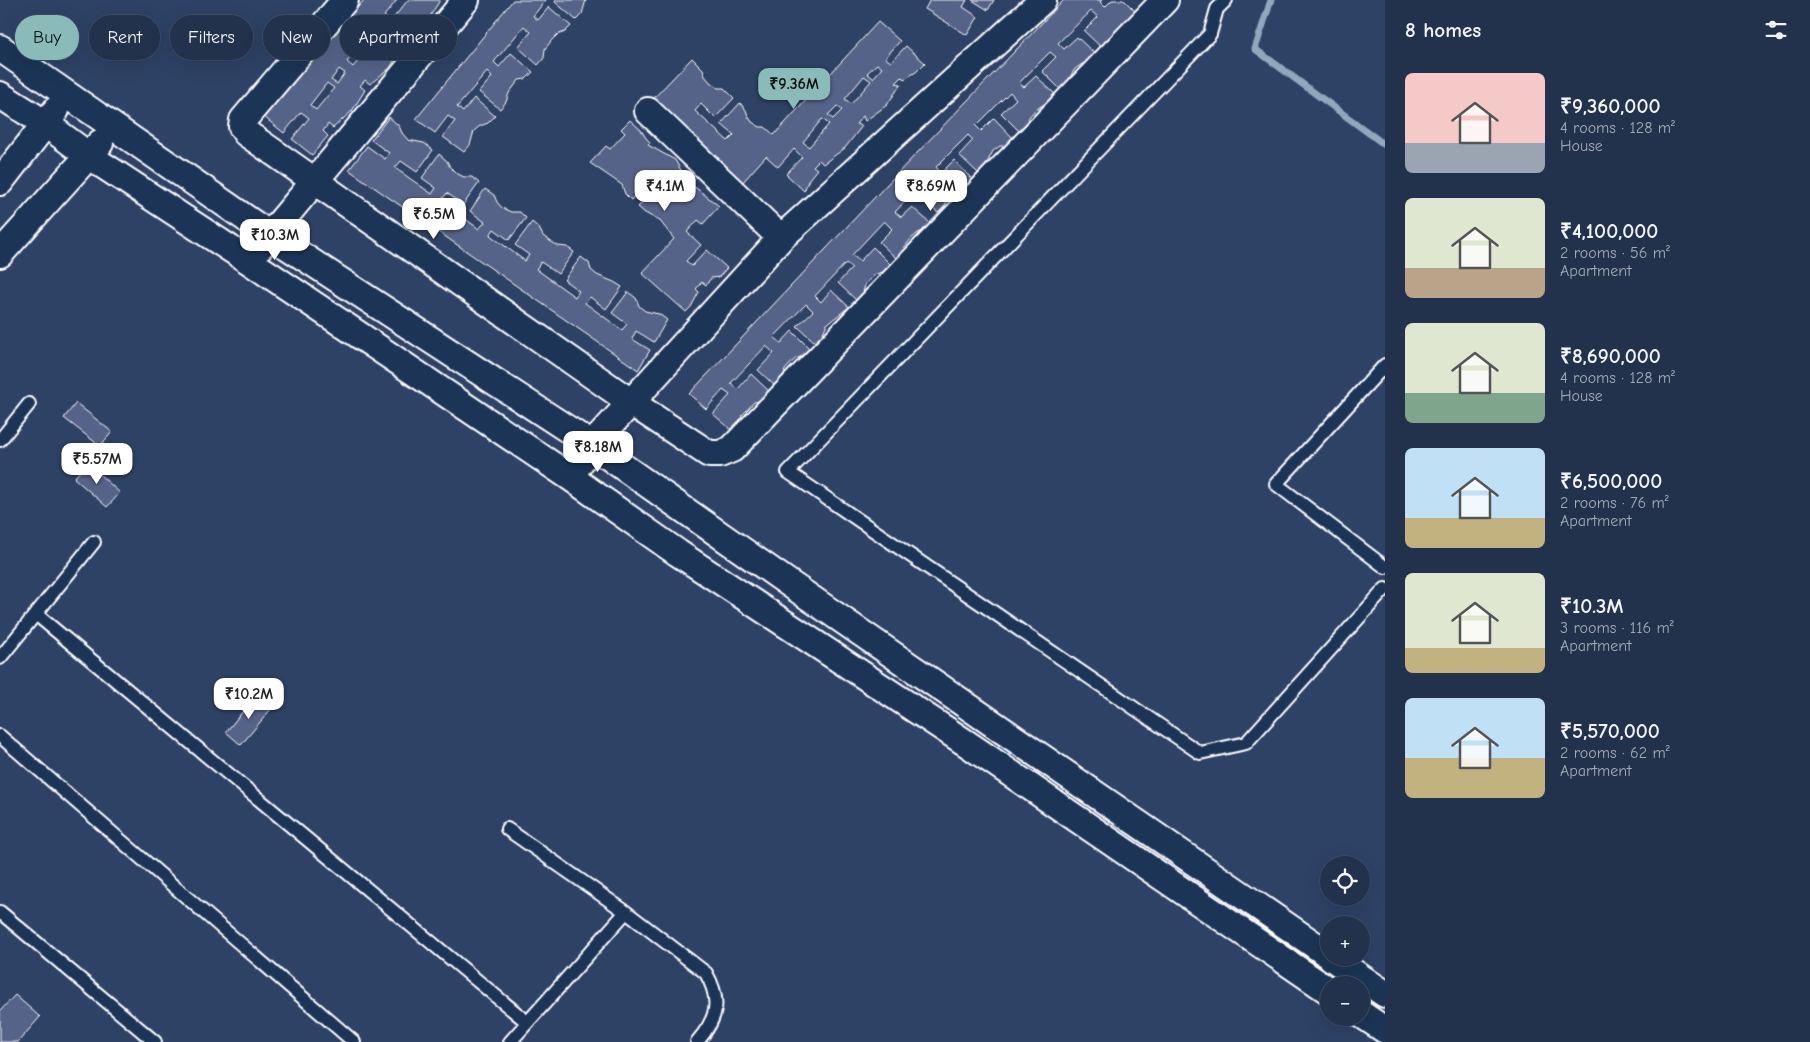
<!DOCTYPE html>
<meta charset="utf-8">
<style>
body{margin:0;font-family:"Comic Neue",sans-serif;background:#2a3a53;color:#f1f3f6;height:100vh;display:flex;flex-direction:column;font-size:19px;white-space:nowrap}
*{box-sizing:border-box;margin:0}
p{font-size:16px;color:#a2aab5}
.icon{flex:none;width:28px;height:28px;fill:none;stroke:currentColor;stroke-width:2;stroke-linecap:round;stroke-linejoin:round}
.map{position:relative;flex:1;overflow:hidden}
.details{display:flex;flex-direction:column;background:#22324c;width:425px}
.details>*{flex:none}
.top-card{position:absolute;left:15px;top:15px;width:475px;height:45px;display:flex;gap:10px}
.buttons{position:absolute;left:1320px;top:856px;display:grid;gap:10px}
.buttons a{display:grid;place-items:center;width:50px;height:50px;border-radius:50%;background:#22324c;box-shadow:0 5px 20px #0002,0 0 0 1px #3f4d64;font-size:25px}
.price{position:absolute;translate:-50% -42px;padding:0 11px;border-radius:10px;background:#fff;color:#222;font-size:16px;line-height:32px;filter:drop-shadow(0 1px 2px #0008)}
.price::after{content:'';position:absolute;left:50%;top:30px;width:15px;height:11px;margin-left:-8px;background:inherit;clip-path:polygon(0 0,100% 0,50% 100%)}
.price.active{background:#8bbbb9;color:#111}
ul{padding:0;list-style:none}
li{display:flex;align-items:center;gap:15px;height:125px;padding:0 20px}
li span{display:grid;place-items:center;flex:none;width:140px;height:100px;border-radius:8px;color:#555}
li>.icon{margin-inline-start:auto}
span .icon{width:60px;height:60px;fill:#fffc;stroke-width:1}
li b{font-size:21px}
h2{display:flex;justify-content:space-between;align-items:center;height:60px;padding:0 20px;font-size:21px}
.tag{padding:0 18px;border-radius:22px;background:#22324c;box-shadow:0 5px 20px #0002,0 0 0 1px #3f4d64;font-size:18px;line-height:45px}
.tag.active{background:#8bbbb9;color:#111}
main{display:flex;flex:1;min-height:0}
.map>svg:first-child{display:block}
.lines{fill:none;stroke-linecap:round;stroke-linejoin:round}
.stream{stroke:#91a7bc;stroke-width:7}
.building{fill:#576389;stroke:#fff;fill-rule:evenodd}
.lane-casing{stroke:#fff;stroke-width:16}
.street-casing{stroke:#fff;stroke-width:30}
.lane{stroke:#1d3557;stroke-width:12}
.street{stroke:#1d3557;stroke-width:26}
</style>
<main>
<div class="map">
<svg width="1385" height="1042" viewBox="0 0 1385 1042">
<rect width="100%" height="100%" fill="#2e4265"/>
<filter id="ink" filterUnits="userSpaceOnUse"><feTurbulence type="fractalNoise" baseFrequency=".02" numOctaves="2"/><feDisplacementMap in="SourceGraphic" scale="10" xChannelSelector="R" yChannelSelector="G"/><feConvolveMatrix kernelMatrix="1 2 1 2 8 2 1 2 1" color-interpolation-filters="sRGB"/></filter>
<g filter="url(#ink)">
<g class="lines">
<path class="stream" d="M1271 0 1255 49 1385 145"/>
</g>
<path class="building" d="M364 0H397L384 16 391 21 408 0H440L426 23 408 38 403 34 398 41 404 44 390 68 370 84 365 80 360 86 365 90 352 111 333 128 328 124 323 131 328 136 312 155 292 139 309 118 301 112 284 133 264 117ZM377 24 383 29 375 40 369 35ZM364 40 371 45 353 67 347 62ZM339 69 345 73 337 84 331 80ZM327 83 334 88 316 110 310 105Z
M513 0H546L533 16 538 20 549 7 571 26 565 32 557 35 551 41 545 49 544 58 538 65 518 47 531 32 524 26 494 62 499 67 511 53 533 72 526 79 519 80 509 93 506 102 500 109 479 92 492 77 487 72 457 107 463 112 474 98 495 116 488 123 480 126 474 131 470 145 464 152 443 137 455 121 448 116 435 133 416 119Z
M556 0H586L582 14 576 20 555 2Z
M930 0H967L963 7 978 17 967 35 925 9Z
M972 0H994L988 10Z
M1064 0H1102L1100 2 1105 7 1112 0H1124L1139 15 1117 29 1104 50 1084 31 1098 17 1091 11 1058 43 1064 49 1077 37 1097 56 1090 63 1082 64 1075 69 1070 77 1068 86 1062 91 1042 71 1056 57 1050 52 1019 83 1024 87 1036 76 1057 96 1035 110 1029 117 1027 126 1020 132 1001 113 1016 99 1010 92 976 126 981 131 994 118 1014 139 1007 146H1000L993 151 985 167 978 173 959 155 973 140 968 135 936 167 941 173 954 160 972 179 965 186 957 188 951 193 945 206 938 213 921 198 931 187 925 180 895 212 901 217 912 207 930 223 924 231 918 233 911 239 896 258 879 242 892 229 884 221 852 255 860 261 873 247 890 264 883 272 876 274 870 279 865 285 863 293 856 300 838 283 852 268 846 263 815 296 821 302 831 290 849 307 827 324 821 337 816 343 797 326 813 311 806 304 774 337 781 343 792 331 810 349 803 356 795 359 785 370 782 380 775 386 758 370 774 353 766 346 731 383 738 389 751 374 770 392 760 401 754 402 748 409 742 415 740 423 733 431 713 414 730 395 723 390 706 409 689 394 893 178Z
M878 22 900 41 885 58 891 62 906 46 925 63 916 72 904 79 902 77 896 83 901 84 887 105 865 121 863 116 856 124 862 126 845 148 823 164 819 160 813 166 817 169 809 179 804 191 786 174 802 157 794 149 778 167 766 156 742 183 652 100 692 58 703 69 705 76 710 82 718 88H724L734 98 715 118 701 104 695 111 728 141 734 135 721 124 740 103 746 110 748 116 752 122 760 127H765L774 135ZM877 64 882 68 873 78 867 73ZM864 76 871 81 851 104 845 99ZM837 106 842 110 833 119 828 115ZM822 119 829 124 809 147 803 142Z
M389 117 399 126 402 133 408 140 424 143 433 150 417 172 401 161 395 168 432 194 436 188 422 178 439 154 447 161 450 167 456 173 464 177H472L479 183 463 205 447 193 441 201 479 229 485 222 470 211 485 189 494 195 497 202 502 208 511 212H520L526 218 509 240 494 229 490 235 525 261 529 255 515 245 532 222 539 228 543 236 550 241 558 246 567 247 574 252 558 274 541 262 536 269 575 297 579 291 564 280 581 257 589 263 591 270 597 275 614 282 622 287 606 309 590 297 585 303 622 330 627 324 612 313 628 292 636 298 639 306 645 311 659 314 667 320 654 342 636 331 632 339 650 350 638 370 349 170 367 146 385 159 389 153 371 140Z
M630 120 641 130 646 138 650 142 648 145 675 160 686 179 689 175 694 179 689 185 696 188 719 206 703 224 698 220 687 232 701 245 686 261 692 266 707 250 727 268 719 277 711 278 706 285 702 282 700 284 696 289 699 292 691 307 686 312 642 273 674 239 660 221 645 213 638 207 659 184 652 177 631 200 625 194 622 185 590 163 606 146 610 149 625 133 621 129Z
M76 403 112 432 100 446 64 418Z
M87 463 120 493 107 507 74 478Z
M256 695 271 709 241 745 226 732Z
M15 995 40 1017 18 1042H0V1011Z"/>
<g class="lines">
<g class="lane-casing">
<path id="lane" d="M1226 0 1217 9 1210 34 788 472 1200 753 1246 743 1385 589
M1385 365 1276 484 1385 567
M0 440 29 404
M37 615 527 1022
M0 658 94 542
M0 736 354 1042
M507 829 626 912 706 973C722 1001 717 1019 697 1042
M0 912 155 1042
M510 1042 626 912"/>
</g>
<g class="street-casing">
<path id="street" d="M345 0 243 120 242 127 246 133 632 403 709 454H720L732 449 1165 0
M0 48 270 235 592 445 790 584 1329 955
M0 95 46 124 89 156 249 261 570 477 678 553 969 745 1329 991
M648 111 781 238
M0 182 56 110
M258 249 466 0
M0 254 100 143
M570 477 592 445 781 238 1043 0
M1332 958 1385 994
M1361 1014 1385 1030"/>
</g>
<use href="#lane" class="lane"/>
<use href="#street" class="street"/>
</g>
</g>
</svg>
<div class="buttons">
<a><svg class="icon" aria-label="locate" viewBox="0 0 24 24"><circle cx="12" cy="12" r="6"/><path d="M12 2v4M12 18v4M2 12h4M18 12h4"/></svg></a>
<a>+</a>
<a>−</a>
</div>
<b class="price active" style="left:794px;top:110px">₹9.36M</b>
<b class="price" style="left:665px;top:212px">₹4.1M</b>
<b class="price" style="left:931px;top:212px">₹8.69M</b>
<b class="price" style="left:434px;top:240px">₹6.5M</b>
<b class="price" style="left:275px;top:261px">₹10.3M</b>
<b class="price" style="left:598px;top:473px">₹8.18M</b>
<b class="price" style="left:97px;top:485px">₹5.57M</b>
<b class="price" style="left:249px;top:720px">₹10.2M</b>
<div class="top-card">
<a class="tag active">Buy</a>
<a class="tag">Rent</a>
<a class="tag">Filters</a>
<a class="tag">New</a>
<a class="tag">Apartment</a>
</div>
</div>
<section class="details">
<h2>8 homes<svg class="icon" aria-label="filters" viewBox="0 0 24 24"><path d="M4 7h16M4 17h16"/><circle cx="9" cy="7" r="2"/><circle cx="15" cy="17" r="2"/></svg></h2>
<ul>
<li><span style="background:linear-gradient(#f6c9c9 70%,#9aa5b1 0)"><svg class="icon" aria-label="home" viewBox="0 0 24 24"><path d="M3 11l9-7 9 7M6 9v11h12V9"/></svg></span><div><b>₹9,360,000</b><p>4 rooms · 128 m²</p><p>House</p></div></li>
<li><span style="background:linear-gradient(#dfe7d0 70%,#b9a48a 0)"><svg class="icon" aria-label="home" viewBox="0 0 24 24"><path d="M3 11l9-7 9 7M6 9v11h12V9"/></svg></span><div><b>₹4,100,000</b><p>2 rooms · 56 m²</p><p>Apartment</p></div></li>
<li><span style="background:linear-gradient(#dfe7d0 70%,#7fa58c 0)"><svg class="icon" aria-label="home" viewBox="0 0 24 24"><path d="M3 11l9-7 9 7M6 9v11h12V9"/></svg></span><div><b>₹8,690,000</b><p>4 rooms · 128 m²</p><p>House</p></div></li>
<li><span style="background:linear-gradient(#bfe0f5 70%,#c2b280 0)"><svg class="icon" aria-label="home" viewBox="0 0 24 24"><path d="M3 11l9-7 9 7M6 9v11h12V9"/></svg></span><div><b>₹6,500,000</b><p>2 rooms · 76 m²</p><p>Apartment</p></div></li>
<li><span style="background:linear-gradient(#dfe7d0 75%,#c2b280 0)"><svg class="icon" aria-label="home" viewBox="0 0 24 24"><path d="M3 11l9-7 9 7M6 9v11h12V9"/></svg></span><div><b>₹10.3M</b><p>3 rooms · 116 m²</p><p>Apartment</p></div></li>
<li><span style="background:linear-gradient(#bfe0f5 60%,#c2b280 0)"><svg class="icon" aria-label="home" viewBox="0 0 24 24"><path d="M3 11l9-7 9 7M6 9v11h12V9"/></svg></span><div><b>₹5,570,000</b><p>2 rooms · 62 m²</p><p>Apartment</p></div></li>
</ul>
</section>
</main>
